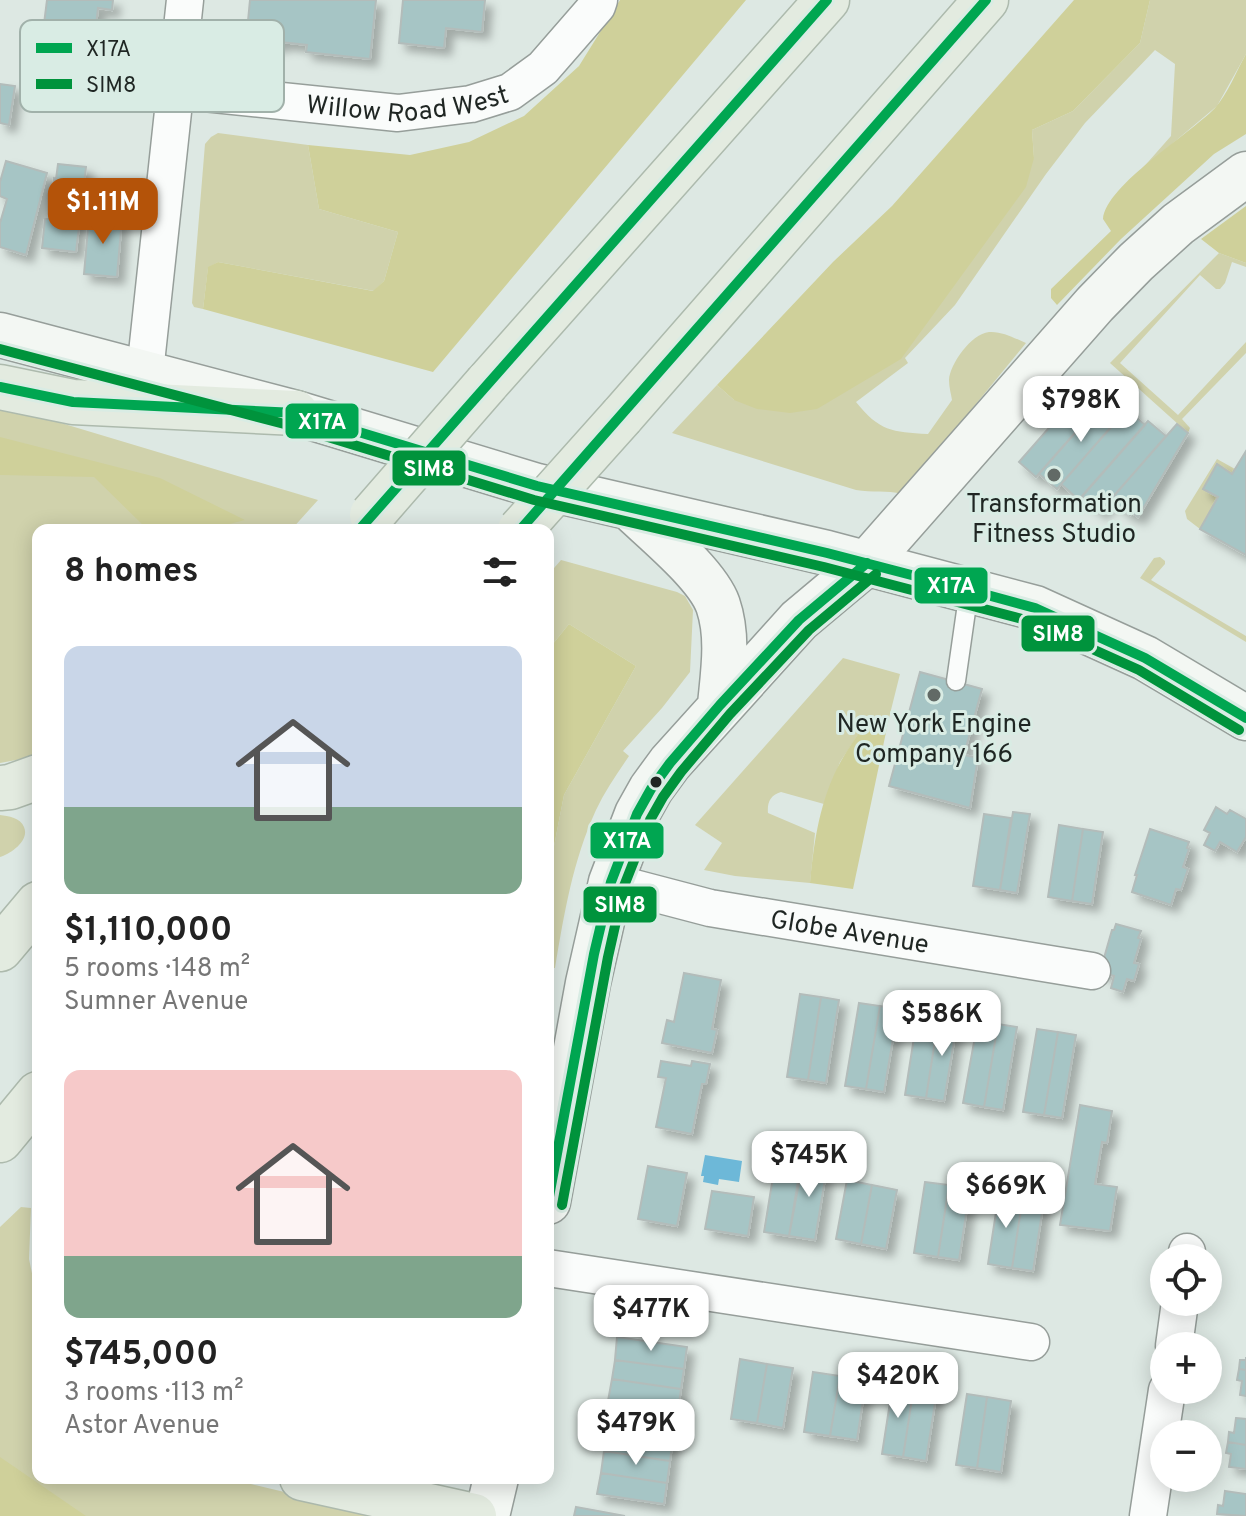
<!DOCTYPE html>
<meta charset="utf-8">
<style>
body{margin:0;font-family:Overpass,sans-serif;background:#f2f2f2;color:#222;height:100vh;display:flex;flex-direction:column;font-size:30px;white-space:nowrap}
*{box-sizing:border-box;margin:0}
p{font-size:26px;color:#767676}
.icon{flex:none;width:44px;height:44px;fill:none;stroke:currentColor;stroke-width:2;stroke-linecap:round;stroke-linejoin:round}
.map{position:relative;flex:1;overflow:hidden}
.side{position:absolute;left:32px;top:524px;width:522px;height:960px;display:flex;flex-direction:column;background:#fff;border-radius:16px;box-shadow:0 4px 20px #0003}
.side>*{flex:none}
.buttons{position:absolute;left:1150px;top:1244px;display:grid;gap:16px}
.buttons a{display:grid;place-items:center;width:72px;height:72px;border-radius:50%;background:#fff;box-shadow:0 4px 20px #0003;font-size:40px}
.price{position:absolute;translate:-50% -68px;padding:0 18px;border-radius:16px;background:#fff;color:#222;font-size:26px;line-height:52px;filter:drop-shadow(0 2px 4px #0008)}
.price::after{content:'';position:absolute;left:50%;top:48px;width:24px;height:18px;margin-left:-12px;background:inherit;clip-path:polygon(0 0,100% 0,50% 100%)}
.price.on{background:#b45309;color:#fff}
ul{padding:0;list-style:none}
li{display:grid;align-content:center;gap:16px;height:424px;padding:0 32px}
li span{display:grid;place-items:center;height:248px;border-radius:16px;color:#555}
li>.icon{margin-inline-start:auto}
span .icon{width:144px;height:144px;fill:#fffc;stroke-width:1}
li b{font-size:34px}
h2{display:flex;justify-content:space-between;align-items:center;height:96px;padding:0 32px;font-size:34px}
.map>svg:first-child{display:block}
.green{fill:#d0d2ac}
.forest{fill:#cfd09a}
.water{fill:#6db8d8}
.building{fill:#a6c5c5;stroke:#b3bcba;stroke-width:2;filter:url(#shadow)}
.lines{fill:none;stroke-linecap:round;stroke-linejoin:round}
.service-casing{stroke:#969e9a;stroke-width:21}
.minor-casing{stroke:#969e9a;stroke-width:39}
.secondary-casing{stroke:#969e9a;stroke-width:47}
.motorway-casing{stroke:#adbaad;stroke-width:47}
.service{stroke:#fafcfb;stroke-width:18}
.minor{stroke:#fafcfb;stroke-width:36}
.secondary{stroke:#f3f7f3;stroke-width:44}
.motorway{stroke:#e3ebe0;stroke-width:44}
.motorway-bridge-casing{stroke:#adbaad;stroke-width:47;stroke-linecap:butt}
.motorway-bridge{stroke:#e3ebe0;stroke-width:44}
.bus-1-casing{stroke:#d9ece4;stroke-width:16}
.bus-2-casing{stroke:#d9ece4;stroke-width:16}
.bus-1{stroke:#00a651;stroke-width:10}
.bus-2{stroke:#00933c;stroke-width:10}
.poi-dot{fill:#626a66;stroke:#d9ece4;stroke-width:3}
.bus-dot{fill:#1f2623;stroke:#d9ece4;stroke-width:3}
.labels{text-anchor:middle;stroke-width:6;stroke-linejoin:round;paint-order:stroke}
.street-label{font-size:26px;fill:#1f2623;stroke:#d9ece4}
.poi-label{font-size:26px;fill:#1f2623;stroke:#d9ece4}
.key{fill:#d9ece4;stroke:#a1b1aa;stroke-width:2}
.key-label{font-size:22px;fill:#1f2623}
.line-badge{stroke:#d9ece4;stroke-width:3}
.badge-label{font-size:22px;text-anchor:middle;font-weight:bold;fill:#fff}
</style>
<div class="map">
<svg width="1246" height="1516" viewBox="0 0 1246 1516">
<defs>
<filter id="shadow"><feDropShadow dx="7" dy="7" stdDeviation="4" flood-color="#0004"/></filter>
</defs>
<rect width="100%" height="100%" fill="#dde8e3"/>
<path class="green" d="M1150 0H1246V54L1217 106 1141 170 1171 136 1175 64 1155 50 1085 123 1046 174 955 305 905 358 908 363 856 402C879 431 892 432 928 434L952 400C951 394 949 387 949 380 950 364 971 334 989 332 1002 331 1014 338 1026 343L902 494C887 490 872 493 856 490L672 433 717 385 734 400 1034 158 1032 130 1073 111 1140 43Z
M218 133 308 145 319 209 398 232 384 281 374 291 218 262 208 268 203 309 194 307 192 303 205 144 211 137Z
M1219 253 1246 263V267L1232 262 1225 283 1220 289H1216L1200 275 1120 363 1178 415 1246 342V353L1182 419 1190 428 1188 433 1110 363Z
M0 407 41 417 318 500 291 530H38V756L0 763Z
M1217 459 1235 469 1232 474 1216 465 1203 488 1218 497 1200 529 1187 519 1185 511Z
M1160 557 1165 561V564L1151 580 1246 636V642L1140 578 1154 558Z
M561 560 677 592 685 596 693 610 690 672 662 708 623 751 629 756C617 774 605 791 596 810 573 860 564 914 555 968H548V877L564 795 636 666 569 624 548 650V575Z
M843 658 900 674 889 718 865 724 840 762 824 804 781 792C770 795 767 803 768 813L815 833 810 883 735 876 704 870 722 843 695 825Z
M0 815C8 816 21 818 24 827 30 841 10 854 0 857Z
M21 1207 31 1208 29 1259 38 1302V1478H226L318 1500 400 1516H0V1227Z"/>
<path class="forest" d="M620 0H746L433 372 203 309 208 267 218 262 373 291 384 281 398 232 319 209 308 145 410 155 469 142 524 116 579 66Z
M1074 0H1150L1140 43 1073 111 1032 130 1034 158 1026 187 901 359 817 409 790 413 757 409 734 400 717 385 833 262 892 206Z
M1246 54V134L1214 154 1121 239 1057 305 1051 298V289L1111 231 1103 219C1106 185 1190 134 1215 108 1227 95 1237 70 1246 54Z
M1246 206V263L1219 253 1201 239Z
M0 437 160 478 245 520 206 530H148L94 477 0 475Z
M569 624 636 666 564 795 548 877V650Z
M889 718 853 889 810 883C814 841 820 799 841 761 848 748 857 736 865 724Z
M0 1457 86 1516H0Z"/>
<path class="water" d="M705 1155 742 1161 739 1182 719 1179 718 1185 703 1182 704 1176H701Z"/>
<path class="building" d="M47 0H113L112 10 98 8 94 44H100L98 63 40 56Z
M250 0H376L370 59 306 52 307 45 281 42 280 45 246 42Z
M403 0H485L482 32 446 28 444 48 399 43Z
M0 84 15 86 9 125 0 123Z
M6 161 47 173 26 255 0 247V223L7 199 0 196V182Z
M58 164 86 167 76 252 42 248 45 219H50L54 178 56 179Z
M99 215 122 218 117 277 84 274 89 216 99 217Z
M1085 387 1102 402 1036 477 1019 462Z
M1106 398 1123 413 1057 489 1039 474Z
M1127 409 1145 425 1079 500 1061 484Z
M1148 421 1166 436 1100 512 1082 496Z
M1177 424 1188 433 1138 517 1132 513 1130 515 1111 499Z
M1246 451V555L1200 529 1218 497 1203 489 1217 464 1232 474Z
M920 672 982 689 964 755 978 758 970 808 889 786Z
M1216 807 1227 814 1230 810 1246 819V837L1237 852 1220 842 1215 851 1204 845 1210 833 1204 830Z
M1013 812 1030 814 1017 893 1000 890Z
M984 814 1011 818 1000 890 973 886Z
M1059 825 1083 829 1072 901 1048 897Z
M1083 829 1103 832 1092 904 1072 901Z
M1150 829 1189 842 1187 848 1189 849 1183 867 1188 869 1181 890 1176 889 1171 905 1132 892 1137 875H1135Z
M1116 924 1141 931 1138 938 1141 939 1134 963 1139 964 1134 981 1127 979 1123 992 1111 988 1114 976 1100 972 1112 930H1114Z
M684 973 721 980 712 1029 717 1030 712 1053 662 1043 667 1020 674 1022Z
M800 994 821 997 808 1080 787 1077Z
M821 997 839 1000 826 1083 808 1080Z
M859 1003 880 1006 866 1089 845 1086Z
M880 1006 898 1009 884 1092 866 1089Z
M918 1012 939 1015 926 1098 905 1095Z
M939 1015 958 1018 944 1101 926 1098Z
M978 1020 998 1024 984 1107 963 1103Z
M998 1024 1017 1027 1003 1110 984 1107Z
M1037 1029 1058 1032 1044 1115 1023 1112Z
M1058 1032 1076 1035 1062 1118 1044 1115Z
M661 1061 691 1066 692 1061 710 1064 706 1084H702L692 1134 656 1127 666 1078 658 1077Z
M1080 1105 1112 1111 1107 1143 1102 1142 1095 1184 1117 1187 1110 1231 1060 1225Z
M804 1156 826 1159 823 1179H825L815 1240 789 1236Z
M648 1166 687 1173 677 1226 638 1219Z
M774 1171 799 1175 789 1236 764 1232Z
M847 1180 872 1185 861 1244 836 1239Z
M925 1182 949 1185 938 1257 914 1253Z
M872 1185 897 1190 886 1249 861 1244Z
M949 1185 970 1189 959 1260 938 1257Z
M712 1191 754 1197 748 1236 705 1229Z
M999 1193 1023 1196 1012 1268 988 1264Z
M1023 1196 1044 1200 1033 1271 1012 1268Z
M617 1337 687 1347 684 1369 615 1360Z
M1246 1357V1370L1239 1369 1240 1360H1246Z
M740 1359 767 1364 757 1423 731 1419Z
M615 1360 684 1369 681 1389 612 1379Z
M767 1364 793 1368 783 1428 757 1423Z
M1239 1369 1246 1370V1396L1240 1395 1242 1381 1237 1380Z
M813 1372 840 1376 830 1436 804 1432Z
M840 1376 866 1380 857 1440 830 1436Z
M612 1379 681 1389 678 1411 608 1401Z
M893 1383 914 1386 903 1457 882 1454Z
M914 1386 937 1390 926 1461 903 1457Z
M967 1394 987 1397 977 1468 956 1465Z
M987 1397 1011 1401 1001 1472 977 1468Z
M1236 1418 1246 1419V1445L1228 1442 1229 1432 1234 1433Z
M608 1429 673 1439 670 1461 604 1451Z
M1228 1442 1246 1445V1469L1229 1467 1231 1454 1226 1453Z
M604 1451 670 1461 667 1483 601 1473Z
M601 1473 667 1483 664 1504 597 1494Z
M1225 1491 1246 1494V1516L1217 1514 1218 1505 1223 1506Z
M576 1507 625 1516H574Z"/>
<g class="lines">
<g class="service-casing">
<path id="service" d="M956 681 969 590"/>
</g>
<g class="minor-casing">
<g id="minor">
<path id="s1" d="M175 90 398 113 471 104 510 92 543 68 597 6 599 0"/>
<path d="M145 372 185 0"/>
<path id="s2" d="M611 882 710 908 1092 971"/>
<path d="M1187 1258V1252"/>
<path d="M548 1268 1031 1342"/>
<path d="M1174 1346 1180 1302"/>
<path d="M1148 1516 1167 1390"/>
</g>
</g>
<g class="secondary-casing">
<path id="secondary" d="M0 335 296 413 537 486 827 553 1035 608 1145 658 1246 718
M630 508C655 532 707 574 718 605 729 637 723 673 720 705
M548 1202 588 983 611 882 637 814 651 789 670 763 799 620 867 563 1095 304 1136 262 1178 224 1246 174
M487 1516 496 1478"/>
</g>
<g class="motorway-casing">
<path id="motorway" d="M487 383 827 0
M0 387 73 402 296 413
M622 416 986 0
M0 788 10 787 38 777
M0 949 38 904
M0 1140 38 1094
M302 1478 474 1516"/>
</g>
<use href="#service" class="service"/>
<use href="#minor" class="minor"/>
<use href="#secondary" class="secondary"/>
<use href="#motorway" class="motorway"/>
<g class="motorway-bridge-casing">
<path id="motorway-bridge" d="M372 515 487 383
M520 530 622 416"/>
</g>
<use href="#motorway-bridge" class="motorway-bridge"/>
<g class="bus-1-casing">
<path id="bus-1" d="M0 387 73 402 296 413 537 486 827 553 969 590 1035 608 1145 658 1246 718
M359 530 827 0
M520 530 986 0
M548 1202 594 954 611 882 637 814 651 789 670 763 720 705 799 620 867 563"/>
</g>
<g class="bus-2-casing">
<path id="bus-2" d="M0 349 292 426 534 500 824 567 1030 621 1139 670 1239 730
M562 1205 608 957 624 886 650 820 663 797 681 772 730 714 809 630 876 574"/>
</g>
<use href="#bus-1" class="bus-1"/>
<use href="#bus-2" class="bus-2"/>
</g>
<g class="poi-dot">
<circle cx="1054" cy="475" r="8"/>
<circle cx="934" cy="695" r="8"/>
</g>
<circle class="bus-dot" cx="656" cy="782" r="7"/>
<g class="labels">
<g class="street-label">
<text dy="9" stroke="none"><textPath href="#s1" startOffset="234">Willow Road West</textPath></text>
<text dy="9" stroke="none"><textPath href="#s2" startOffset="244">Globe Avenue</textPath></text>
</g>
<g class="poi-label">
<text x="1054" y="512">Transformation<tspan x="1054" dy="30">Fitness Studio</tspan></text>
<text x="934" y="732">New York Engine<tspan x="934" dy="30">Company 166</tspan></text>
</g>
</g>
<rect x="20" y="20" width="264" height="92" rx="12" class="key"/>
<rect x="36" y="43" width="36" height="10" fill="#00a651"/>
<rect x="36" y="79" width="36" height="10" fill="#00933c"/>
<g class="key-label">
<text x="86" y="56">X17A</text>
<text x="86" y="92">SIM8</text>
</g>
<g class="line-badge">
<rect x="284" y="402" width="76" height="38" rx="8" fill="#00a651"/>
<rect x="391" y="449" width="76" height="38" rx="8" fill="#00933c"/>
<rect x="913" y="566" width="76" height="39" rx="8" fill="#00a651"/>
<rect x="1020" y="614" width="76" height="39" rx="8" fill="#00933c"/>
<rect x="589" y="821" width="76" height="39" rx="8" fill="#00a651"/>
<rect x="582" y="885" width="76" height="39" rx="8" fill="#00933c"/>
</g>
<g class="badge-label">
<text x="322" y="429">X17A</text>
<text x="429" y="476">SIM8</text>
<text x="951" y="593">X17A</text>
<text x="1058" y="641">SIM8</text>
<text x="627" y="848">X17A</text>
<text x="620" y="912">SIM8</text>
</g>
</svg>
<div class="buttons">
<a><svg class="icon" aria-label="locate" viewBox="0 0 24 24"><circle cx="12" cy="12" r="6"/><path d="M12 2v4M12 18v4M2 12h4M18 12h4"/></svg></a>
<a>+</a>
<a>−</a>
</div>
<b class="price on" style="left:103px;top:246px">$1.11M</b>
<b class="price" style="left:1081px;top:444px">$798K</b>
<b class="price" style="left:942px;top:1058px">$586K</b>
<b class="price" style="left:809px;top:1199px">$745K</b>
<b class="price" style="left:1006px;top:1230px">$669K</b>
<b class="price" style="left:651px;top:1353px">$477K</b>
<b class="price" style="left:898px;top:1420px">$420K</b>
<b class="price" style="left:636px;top:1467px">$479K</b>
<section class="side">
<h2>8 homes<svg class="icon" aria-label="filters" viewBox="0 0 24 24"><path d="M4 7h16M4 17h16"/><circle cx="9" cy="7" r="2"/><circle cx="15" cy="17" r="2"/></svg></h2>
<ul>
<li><span style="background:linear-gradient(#c9d6e8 65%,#7fa58c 0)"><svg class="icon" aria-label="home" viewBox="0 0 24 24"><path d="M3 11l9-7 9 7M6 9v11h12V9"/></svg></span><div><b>$1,110,000</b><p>5 rooms · 148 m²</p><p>Sumner Avenue</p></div></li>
<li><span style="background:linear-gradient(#f6c9c9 75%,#7fa58c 0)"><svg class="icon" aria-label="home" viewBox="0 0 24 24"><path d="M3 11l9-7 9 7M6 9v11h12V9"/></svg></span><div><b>$745,000</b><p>3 rooms · 113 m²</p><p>Astor Avenue</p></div></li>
</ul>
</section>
</div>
